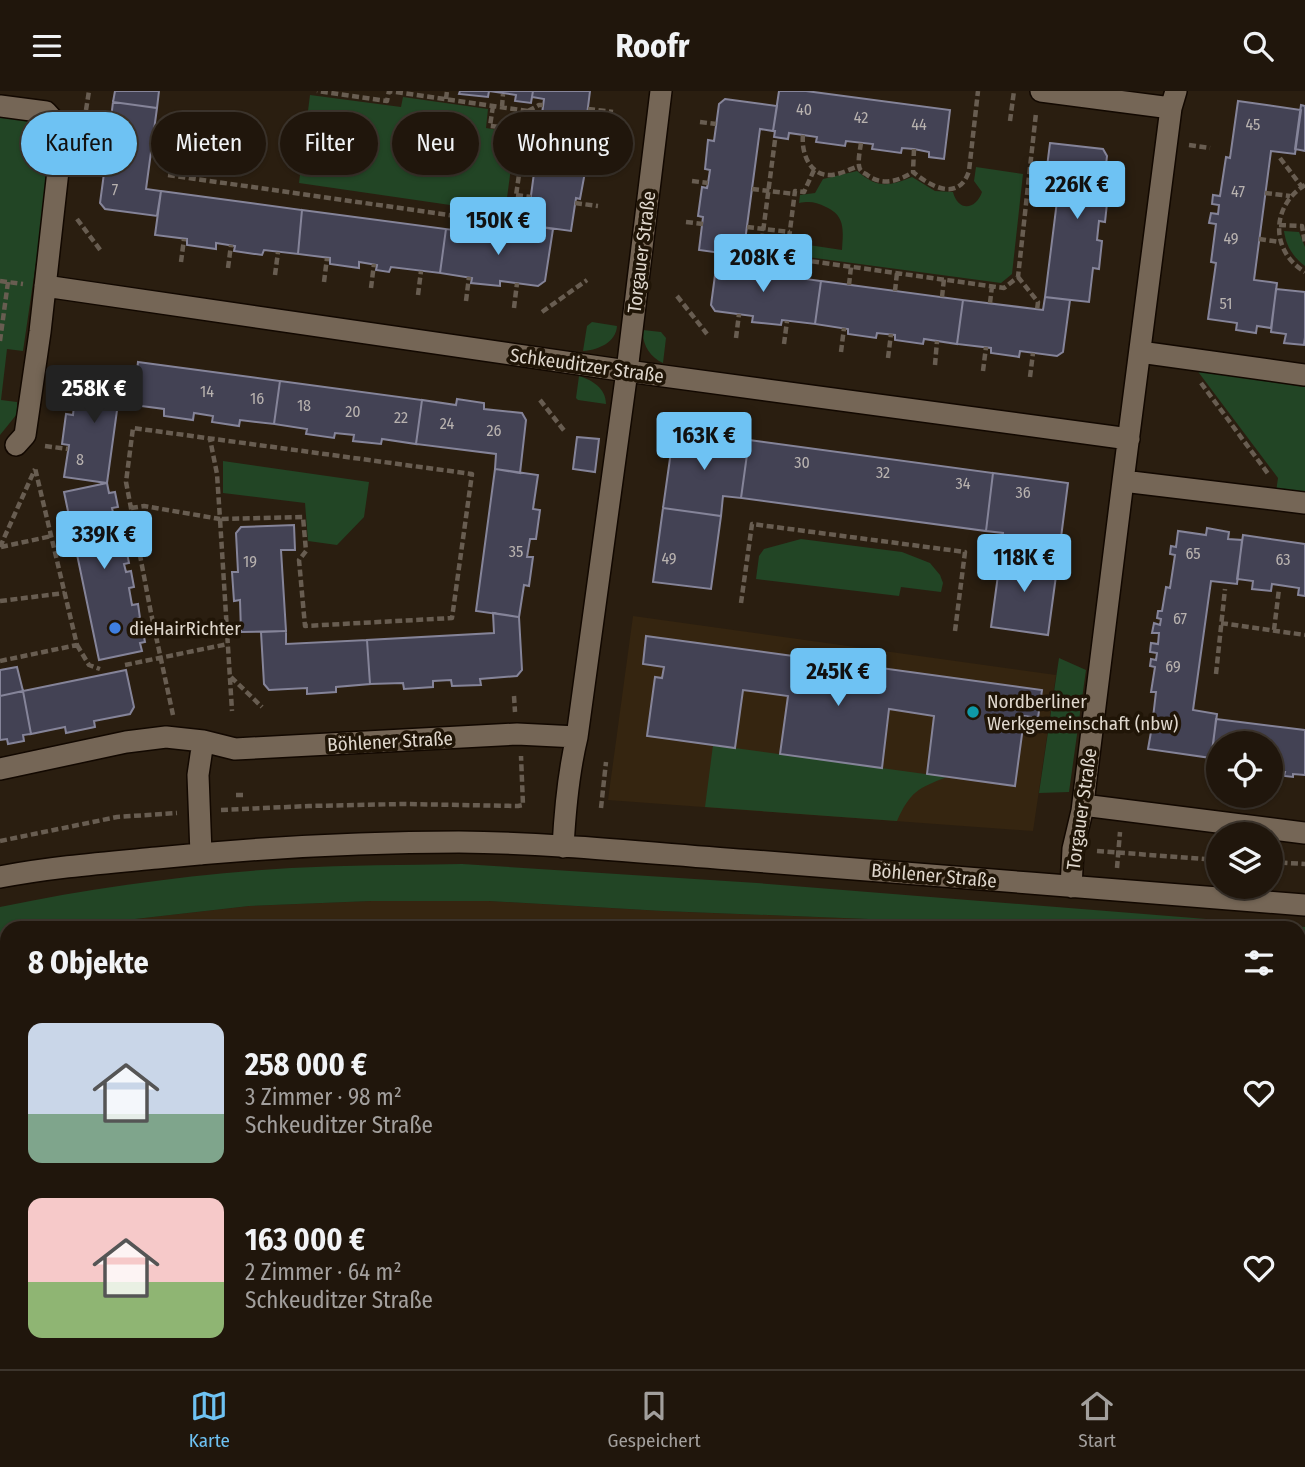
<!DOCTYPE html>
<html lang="de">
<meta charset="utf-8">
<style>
body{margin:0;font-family:"Fira Sans Condensed",sans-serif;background:#2d231a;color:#f1f3f6;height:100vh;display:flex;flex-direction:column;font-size:26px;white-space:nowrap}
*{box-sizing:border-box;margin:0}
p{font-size:23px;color:#a29f9d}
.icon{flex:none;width:38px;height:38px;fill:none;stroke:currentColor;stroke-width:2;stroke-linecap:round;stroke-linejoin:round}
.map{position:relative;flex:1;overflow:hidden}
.details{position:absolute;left:0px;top:830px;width:1306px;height:450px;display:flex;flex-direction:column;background:#20160c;border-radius:21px 21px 0 0;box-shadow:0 2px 5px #0004,0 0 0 2px #3d352d}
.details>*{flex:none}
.hud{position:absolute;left:21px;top:21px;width:700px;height:63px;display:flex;gap:14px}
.buttons{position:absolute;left:1206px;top:640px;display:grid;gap:14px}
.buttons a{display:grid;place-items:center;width:77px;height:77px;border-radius:50%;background:#20160c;box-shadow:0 2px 5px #0004,0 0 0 2px #3d352d;font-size:35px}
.price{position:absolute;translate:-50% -60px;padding:0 16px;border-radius:7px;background:#6ec2f3;color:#111;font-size:23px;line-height:46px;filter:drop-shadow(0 2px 4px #0008)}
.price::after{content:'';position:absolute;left:50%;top:42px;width:21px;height:16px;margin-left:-10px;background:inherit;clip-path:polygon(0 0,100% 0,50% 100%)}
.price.current{background:#222;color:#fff}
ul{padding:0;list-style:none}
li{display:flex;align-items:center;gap:21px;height:175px;padding:0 28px}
li span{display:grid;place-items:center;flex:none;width:196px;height:140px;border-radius:14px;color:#555}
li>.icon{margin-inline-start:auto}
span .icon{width:84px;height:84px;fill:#fffc;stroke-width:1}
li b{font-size:30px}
h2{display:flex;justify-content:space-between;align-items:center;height:84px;padding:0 28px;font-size:30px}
.chip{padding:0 24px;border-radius:32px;background:#20160c;box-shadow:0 2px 5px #0004,0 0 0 2px #3d352d;font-size:24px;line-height:63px}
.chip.current{background:#6ec2f3;color:#111}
header{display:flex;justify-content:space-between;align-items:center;height:91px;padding:0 28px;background:#20160c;font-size:32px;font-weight:700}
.menu{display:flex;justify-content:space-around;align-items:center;height:98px;border-top:2px solid #3d352d;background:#20160c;font-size:19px;color:#a29f9d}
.menu a{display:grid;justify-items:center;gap:4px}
.menu .current{color:#6ec2f3}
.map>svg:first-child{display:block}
.built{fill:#352510}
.green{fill:#224525}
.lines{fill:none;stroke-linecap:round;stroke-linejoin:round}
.stream{stroke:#021520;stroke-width:8}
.building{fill:#434254;stroke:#858499;stroke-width:2}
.minor-casing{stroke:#120800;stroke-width:24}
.path{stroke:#685d51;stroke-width:4.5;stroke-dasharray:7 3.5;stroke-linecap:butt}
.minor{stroke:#756656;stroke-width:21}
.rail-casing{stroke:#968c81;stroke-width:8}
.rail{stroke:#201507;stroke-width:5;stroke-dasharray:16;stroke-linecap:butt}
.shop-dot{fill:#3f7fe0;stroke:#201507;stroke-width:2.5}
.culture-dot{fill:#0f9aa8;stroke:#201507;stroke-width:2.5}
.labels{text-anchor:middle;stroke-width:7;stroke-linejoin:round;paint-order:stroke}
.number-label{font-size:16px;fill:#b8b2af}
.street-label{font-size:19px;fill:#dfd7cd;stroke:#201507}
.poi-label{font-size:19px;fill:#dfd7cd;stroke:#201507;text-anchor:start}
</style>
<header><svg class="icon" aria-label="menu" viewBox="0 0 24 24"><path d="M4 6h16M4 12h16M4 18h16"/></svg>Roofr<svg class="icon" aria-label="search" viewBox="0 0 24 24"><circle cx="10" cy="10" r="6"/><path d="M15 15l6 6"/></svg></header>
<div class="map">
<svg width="1305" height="1278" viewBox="0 0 1305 1278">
<rect width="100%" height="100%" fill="#2a1e10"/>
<path class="built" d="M633 525 1056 584 1033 740 608 709Z
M371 810H489L663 820 1072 836H65L249 815Z
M7 845V1058L0 1059V846Z
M1298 849H1305V1177L1298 1174Z"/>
<path class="green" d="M310 4 401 16 403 6 488 18 486 37 504 40 500 67 512 69 505 122 299 92Z
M0 23 38 28 46 32 54 49 23 260 7 258 1 309 17 311V323L0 344Z
M976 76 1023 83 1012 183 1001 192 800 165 802 153 842 159C843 140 846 125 826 116 816 111 810 110 799 112L800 104 815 102 823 88 857 80C878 98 889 95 912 86L935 100 953 101C958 121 976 119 982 101L974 90Z
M1284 140 1299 141 1305 156V175C1293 166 1286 155 1284 140Z
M592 231 617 235C616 251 599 259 583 260L587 235Z
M643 239 661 241 666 247 663 272C650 266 642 254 643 239Z
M1196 278 1305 296V404L1276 401 1278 387Z
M579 285C592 289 606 297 606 313L578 309 576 307Z
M223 370 369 391 364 426 337 454 308 450 305 412 223 402Z
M801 448 902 461 930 472 940 484 943 492 941 501 901 496 899 505 756 488 759 465 764 458Z
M1059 567 1086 579 1069 701 1039 702Z
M713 654 947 686C918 697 910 701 897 730L705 716Z
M462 773 757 792 1305 836V849H1299L1298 836H1072L663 820 489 810H371L249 815 65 836H7V845L0 846V816C96 796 193 783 291 777 348 774 405 774 462 773Z
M7 1058V1254L0 1255V1059Z
M1299 1253 1305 1254V1278H960V1272H1298Z
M319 1272H376L378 1278H320Z
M602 1272H929L930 1278H599Z"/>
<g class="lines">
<path class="stream" d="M0 1102 7 1101
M1034 1272 1035 1278"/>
</g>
<path class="building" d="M115 0H159L157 17 113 11Z
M460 0H533L531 12 515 10 516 4 489 0 488 6 459 3Z
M533 0H590L586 32 593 33 588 63 582 62 579 80 585 81 580 108 576 107 571 140 527 134 544 8 532 6Z
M779 0H806L950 19 944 68 929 66V61L914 58 902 57 901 62 872 58 873 53 846 50 845 55 816 51 817 46 789 42 788 48 774 46 775 40H773Z
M725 8 777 15 773 40 760 38 743 165 699 159 703 126 698 125 702 96 707 97 708 92 710 79 705 78 708 49 714 50 719 13Z
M1238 10 1301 19 1295 63 1271 60 1254 189 1277 192 1271 237 1257 235 1256 242 1236 239 1237 232 1208 228 1216 172 1211 171 1216 133 1209 132 1211 122 1218 123 1219 114 1212 113 1213 104 1220 105 1226 66 1230 67Z
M113 11 157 17 146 98 161 100 157 125 105 118 100 112 107 60 102 59 104 44H109Z
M1301 14 1305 15V60L1295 58Z
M1050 52 1103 58 1107 65 1103 102 1108 103 1105 131 1099 130 1097 149 1102 150 1099 178 1093 177 1089 211 1045 206 1061 78 1047 76Z
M161 100 302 119 298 163 264 159 262 164 234 160 235 155 216 152V158L187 154V148L155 144Z
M302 119 446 138 440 182 391 176 389 181 376 179 377 174 359 171V177L330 173V167L298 163Z
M527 134 553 138 545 190 538 195 500 190V195L471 192 472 187 440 182 446 138 525 148Z
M718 162 743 165 741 179 821 190 815 233 782 229 781 234 752 231 753 225 715 220 711 214Z
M821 190 963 209 957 253 924 248 923 253 895 249V244L877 242 876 247 848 243V238L815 233Z
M1276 198 1305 201V246L1304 254 1284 252 1286 243 1271 241Z
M1045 206 1070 209 1063 261 1057 265 1020 260 1019 266 991 262V257L957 253 963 209 1043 219Z
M138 271 280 290 274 333 240 329 239 335 212 331 213 325 194 322 193 329 164 325V318L133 314Z
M83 282 136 289 133 314 118 312 107 392 64 386 69 354 62 353 66 323 73 324 77 286Z
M280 290 422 309 416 353 382 348 381 353 353 350 354 344 335 342 334 347 306 343 307 338 274 333Z
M457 308 484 312V318L522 322 526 329 520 382 495 378 496 363 416 353 422 309 456 314Z
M674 339 749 349 741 407 723 405 721 425 663 417Z
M577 346 599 348 595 381 573 378Z
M749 349 993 382 986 440 741 407Z
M495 378 538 384 533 418 540 419 536 448H530L527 466H533L529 495 524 494 519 526 476 520Z
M993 382 1068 392 1058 470 1001 462 1003 442 986 440Z
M107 392 109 402 115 401 118 416 112 417 114 426 119 425 122 440 117 441 121 458 126 457 129 472 124 473 126 481 131 480 134 496 129 497 132 514 138 513 140 527 135 528 137 537 142 536 145 551 140 552 142 560 99 569 64 401Z
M663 417 721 425 711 498 653 491Z
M294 434 295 459H281L286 540 241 541 240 509 234 510 232 481H238L236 442 241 436Z
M1207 437 1229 441 1228 448 1242 449 1237 493 1211 490 1193 619 1217 623 1211 667 1148 658 1151 641H1147L1148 634 1152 635 1156 601H1151L1155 576 1150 575 1151 568 1156 569 1157 562 1150 561 1151 552 1158 553 1159 542H1152L1154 532 1160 534 1161 528 1157 527 1158 520H1162L1166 496 1170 497 1175 464 1170 463 1171 455 1176 456 1178 440 1206 444Z
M1243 444 1305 453V505L1298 504 1299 497 1272 493 1271 500 1252 498 1253 490 1237 488Z
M1001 462 1058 470 1048 544 991 536Z
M493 522 519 526 522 579 517 585 480 588 481 594 452 595 451 589 433 590V596L404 598 403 592 370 593 367 549 494 542Z
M286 540V553L367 549 370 593 336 596V601L307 603V597L269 599 264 593 261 541Z
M646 545 1042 599 1038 627 1017 624 1016 635 1023 636 1015 695 927 683 934 625 889 618 882 677 780 663 788 605 743 599 735 657 647 645 655 586 662 587 664 576 643 573Z
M17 576 23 600 0 605V579Z
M126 579 134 616 130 623 94 630 95 636 66 642 65 636 31 643 23 600Z
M23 600 31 643 23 644 24 650 8 653 7 648 0 649V605Z
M1216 628 1305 639V684L1293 683V686L1284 685 1285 681H1279L1278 689 1270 688V653H1218V672H1211Z
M146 1272H151L153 1278H126Z
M201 1272H252L254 1278H181Z
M376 1272H478L480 1278H378Z"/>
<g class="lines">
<g class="minor-casing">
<path id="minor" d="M1041 0 1171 17
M0 15 46 21 56 32 62 44 40 241 25 344 16 354
M45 195 627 280 1129 348
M1140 261 1305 284
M1123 390 1305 412
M0 678 126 651 166 646 203 650 235 658 517 643 577 646
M1083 714 1305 742
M563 756C565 719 568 683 577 646L627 280 661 0
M201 763 198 684 203 650
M0 786C52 776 104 772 157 767 257 757 358 751 459 751 557 752 656 763 754 770 938 784 1121 800 1305 814
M1071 796 1073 758 1082 720 1123 390 1171 17 1176 0
M948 1272 949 1278
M567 1278 571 1272"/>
</g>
<path class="path" d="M446 8 447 0
M493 15 490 35 508 37 505 62 536 67
M502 16 503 3
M588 18 613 21
M86 19 89 0
M528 20 539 14H543
M1010 30 1014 0
M700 31 716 33
M803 44C801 62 810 86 832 84 841 83 850 78 859 75
M775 49 760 164 795 168 792 186
M861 52C860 59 858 68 859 75 860 80 862 81 866 83 881 95 897 91 913 81
M1189 54 1210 57
M914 58 913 81C931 96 959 111 969 80L978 0
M1280 67 1305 100
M581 71 605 75
M814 79 804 101 795 100 788 155 796 156 795 168 1004 197 1018 186 1036 22
M168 84 512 133 528 20 389 0 387 10 317 0
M692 90 708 92
M1305 94C1271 115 1270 160 1305 181
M752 98 795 103
M1265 102 1290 105
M516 104 531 106
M575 112 598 115
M77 128 101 160
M686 131 703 133
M1279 134 1302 135 1305 152
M747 136 790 141
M1259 148 1280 151
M181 171 184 148
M228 177 231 154
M275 184 278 161
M1018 186 1038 211 1037 219
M0 190 23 193
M324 191 327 167
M849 194 851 176
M371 197 374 173
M895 200 897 182
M418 204 421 180
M677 205 707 243
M942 206 944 188
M466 210 469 186
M990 212 992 195
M514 217 517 192
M542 221 587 189
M736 247 739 223
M0 250 8 191
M784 253 787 230
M841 261 844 237
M888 267 891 243
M935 274 937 250
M983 280 986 256
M1030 286 1033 262
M1201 292 1269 384
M51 306 75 309
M540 309 566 342
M45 355 68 358
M131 417 144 415 220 428 217 383 210 348
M0 456 35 378
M1 456 52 445
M0 510 65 502
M741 512 752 433 965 461 955 540
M1221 532 1305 544
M1274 539 1279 498
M77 554 89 574 100 578
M0 570 77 554 35 377
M125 574 228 553
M1216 583 1225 498
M231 586 262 616
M514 605 515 621
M173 624 151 522 126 391 133 337 472 383 452 527 305 535 299 469 306 460 303 426 220 428 232 620
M236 704H245
M601 717 606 671
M221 719 309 715 403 713 518 715 523 714 521 665
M0 750 117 726 177 722
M1097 760 1218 769
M1270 771 1305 773
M1117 777 1120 741
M0 1072 7 1071
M0 1227 7 1226
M0 1260 7 1259
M26 1272 27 1278
M314 1272 316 1278
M525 1272 530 1278
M1017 1272 1018 1278
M1273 1272 1296 1278
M289 1278 309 1272"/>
<use href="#minor" class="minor"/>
<g class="rail-casing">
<path id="rail" d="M1298 893H1305
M0 913 7 912
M1298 918H1305
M0 971 7 970"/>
</g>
<use href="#rail" class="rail"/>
</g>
<circle class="shop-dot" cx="115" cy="537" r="7"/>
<circle class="culture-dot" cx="973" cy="621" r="7"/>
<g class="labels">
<g class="number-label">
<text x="804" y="24">40</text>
<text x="861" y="32">42</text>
<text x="919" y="39">44</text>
<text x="1253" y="39">45</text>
<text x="115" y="104">7</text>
<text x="1238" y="106">47</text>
<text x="1231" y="153">49</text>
<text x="1226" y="218">51</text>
<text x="207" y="306">14</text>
<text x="257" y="313">16</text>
<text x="304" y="320">18</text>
<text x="353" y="326">20</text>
<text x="401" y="332">22</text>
<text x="447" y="338">24</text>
<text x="494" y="345">26</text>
<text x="80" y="374">8</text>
<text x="802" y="377">30</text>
<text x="883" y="387">32</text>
<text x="963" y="398">34</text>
<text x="1023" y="407">36</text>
<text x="516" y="466">35</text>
<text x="1193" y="468">65</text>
<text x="669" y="473">49</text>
<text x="1283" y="474">63</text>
<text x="250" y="476">19</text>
<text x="1180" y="533">67</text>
<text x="1173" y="581">69</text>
</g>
<g class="street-label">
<text transform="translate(641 161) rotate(-83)" y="7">Torgauer Straße</text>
<text transform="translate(587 274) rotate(8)" y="7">Schkeuditzer Straße</text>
<text transform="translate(390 650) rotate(-3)" y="7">Böhlener Straße</text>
<text transform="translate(1081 718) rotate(-82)" y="7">Torgauer Straße</text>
<text transform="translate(934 784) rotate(5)" y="7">Böhlener Straße</text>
</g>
<g class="poi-label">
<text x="129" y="544">dieHairRichter</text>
<text x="987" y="617">Nordberliner<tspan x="987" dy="22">Werkgemeinschaft (nbw)</tspan></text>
</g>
</g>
</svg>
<div class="buttons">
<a><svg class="icon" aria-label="locate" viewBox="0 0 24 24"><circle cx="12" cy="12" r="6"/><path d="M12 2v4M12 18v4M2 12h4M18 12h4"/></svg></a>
<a><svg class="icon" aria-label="layers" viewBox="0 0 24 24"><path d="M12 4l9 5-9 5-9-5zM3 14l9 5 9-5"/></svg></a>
</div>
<b class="price" style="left:1077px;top:130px">226K €</b>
<b class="price" style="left:498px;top:166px">150K €</b>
<b class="price" style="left:763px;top:203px">208K €</b>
<b class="price current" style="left:94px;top:334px">258K €</b>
<b class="price" style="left:704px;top:381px">163K €</b>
<b class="price" style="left:104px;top:480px">339K €</b>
<b class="price" style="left:1024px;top:503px">118K €</b>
<b class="price" style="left:838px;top:617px">245K €</b>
<div class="hud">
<a class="chip current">Kaufen</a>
<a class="chip">Mieten</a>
<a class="chip">Filter</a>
<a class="chip">Neu</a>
<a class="chip">Wohnung</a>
</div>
<section class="details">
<h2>8 Objekte<svg class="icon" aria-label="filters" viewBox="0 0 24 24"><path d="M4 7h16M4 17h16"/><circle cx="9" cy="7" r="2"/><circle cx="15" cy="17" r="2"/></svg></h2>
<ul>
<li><span style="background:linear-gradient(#c9d6e8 65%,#7fa58c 0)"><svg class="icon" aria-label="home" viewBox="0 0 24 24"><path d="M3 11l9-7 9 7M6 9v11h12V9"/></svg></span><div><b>258 000 €</b><p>3 Zimmer · 98 m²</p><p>Schkeuditzer Straße</p></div><svg class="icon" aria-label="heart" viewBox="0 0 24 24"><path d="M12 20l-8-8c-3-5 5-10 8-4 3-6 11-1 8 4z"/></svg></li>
<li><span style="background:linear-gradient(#f6c9c9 60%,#8fb573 0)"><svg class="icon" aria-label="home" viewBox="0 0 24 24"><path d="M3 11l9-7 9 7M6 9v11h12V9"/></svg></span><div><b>163 000 €</b><p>2 Zimmer · 64 m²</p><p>Schkeuditzer Straße</p></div><svg class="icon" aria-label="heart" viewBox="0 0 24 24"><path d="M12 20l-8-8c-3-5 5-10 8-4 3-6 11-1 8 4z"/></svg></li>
</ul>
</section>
</div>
<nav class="menu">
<a class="current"><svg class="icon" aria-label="map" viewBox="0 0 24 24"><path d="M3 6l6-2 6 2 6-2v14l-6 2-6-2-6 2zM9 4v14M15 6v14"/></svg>Karte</a>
<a><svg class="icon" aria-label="saved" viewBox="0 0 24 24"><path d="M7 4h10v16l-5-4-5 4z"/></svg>Gespeichert</a>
<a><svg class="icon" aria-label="home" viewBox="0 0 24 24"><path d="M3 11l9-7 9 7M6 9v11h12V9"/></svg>Start</a>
</nav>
